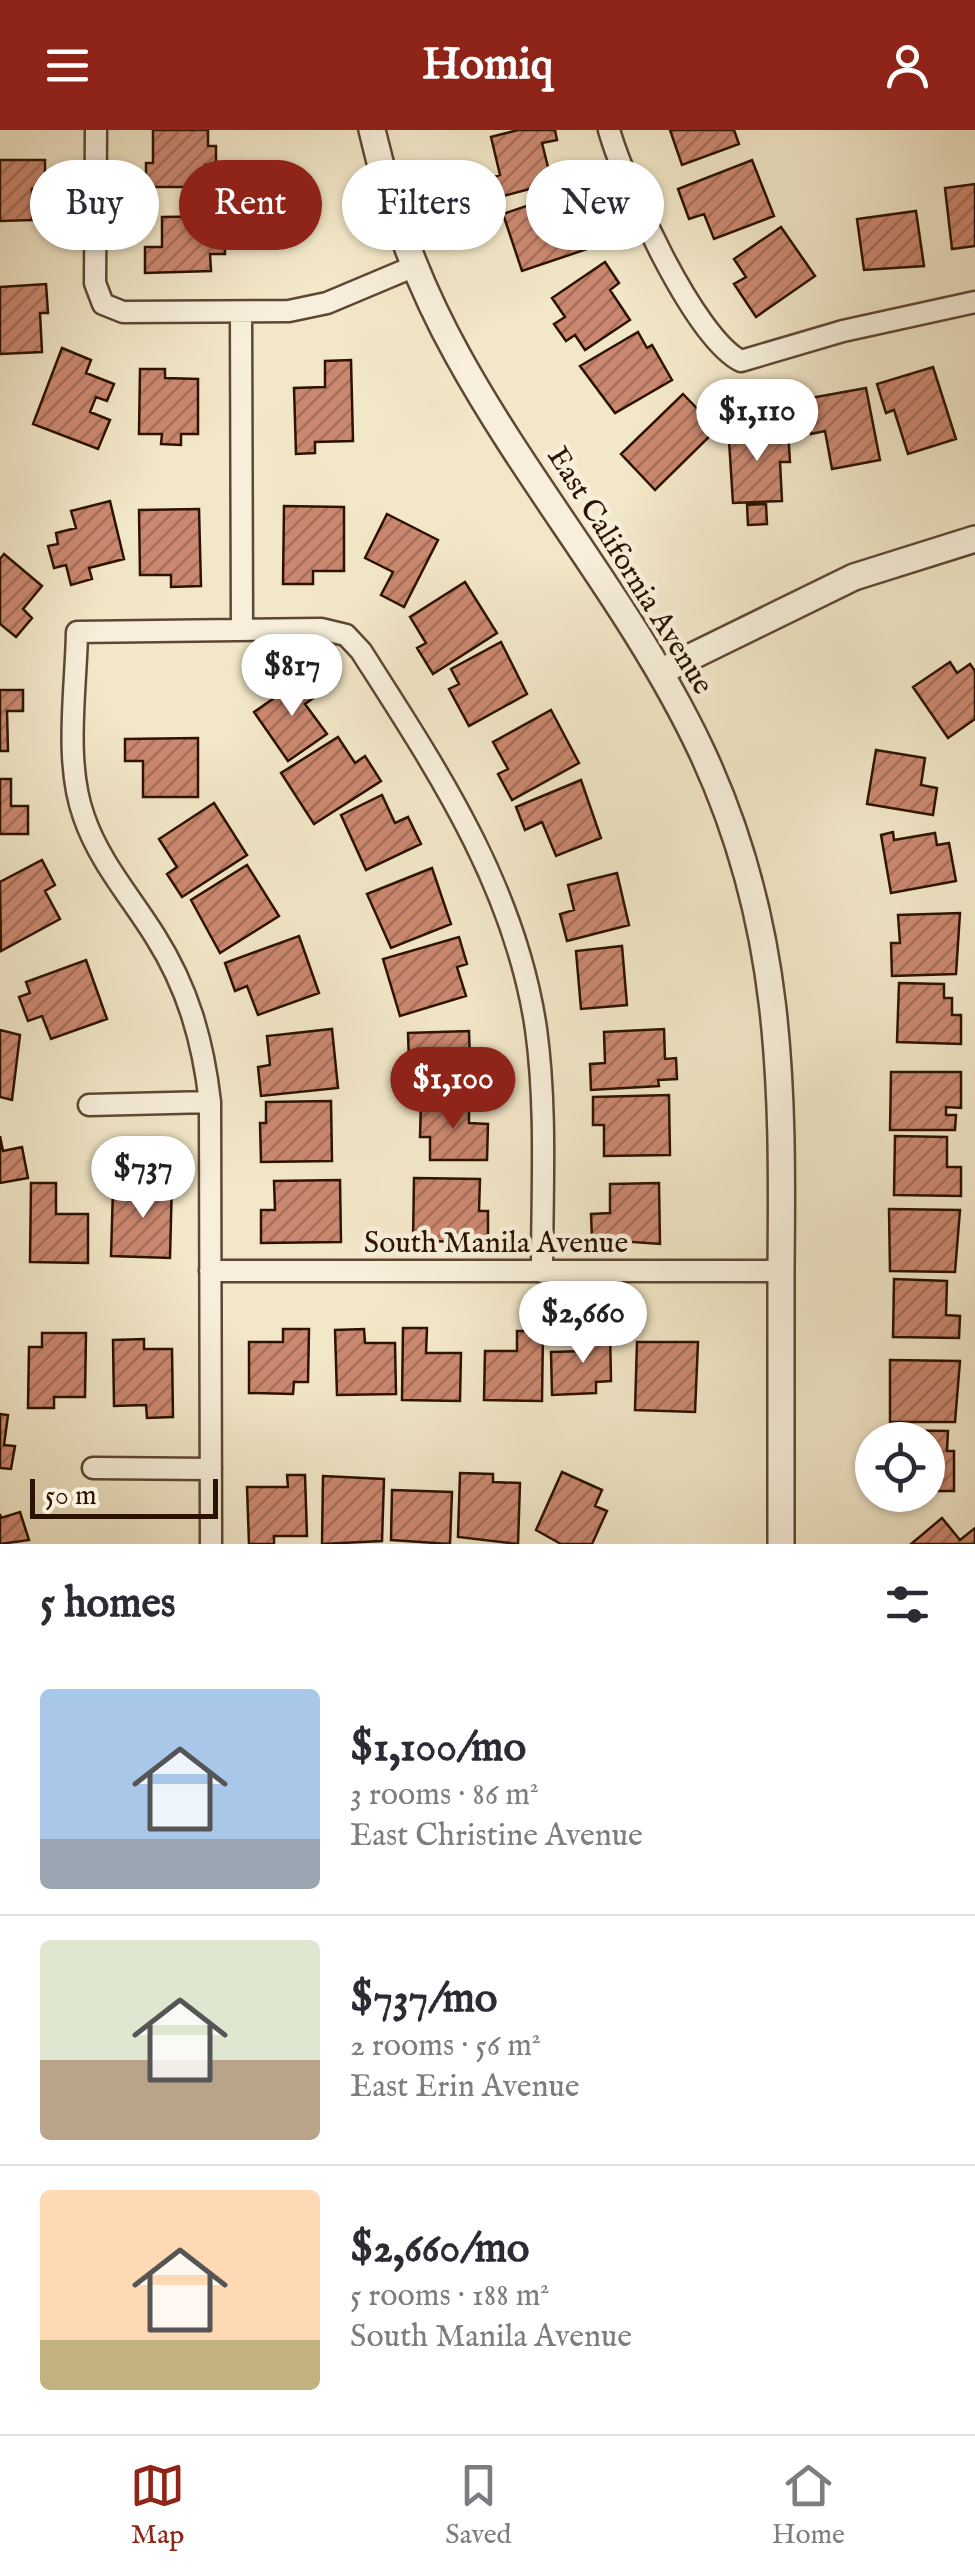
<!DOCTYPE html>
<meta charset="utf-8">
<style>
body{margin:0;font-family:"IM FELL English",serif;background:#f2f2f3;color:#2b2b33;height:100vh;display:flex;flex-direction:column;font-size:38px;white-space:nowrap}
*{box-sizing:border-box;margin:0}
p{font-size:32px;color:#7c7c81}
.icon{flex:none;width:55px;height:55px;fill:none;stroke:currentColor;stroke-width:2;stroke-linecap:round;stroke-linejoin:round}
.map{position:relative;height:1414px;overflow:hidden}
.details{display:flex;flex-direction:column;background:#fff;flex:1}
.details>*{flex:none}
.guide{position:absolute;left:30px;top:30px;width:915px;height:90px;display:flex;gap:20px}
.buttons{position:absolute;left:855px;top:1292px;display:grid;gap:20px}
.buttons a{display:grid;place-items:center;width:90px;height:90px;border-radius:50%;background:#fff;box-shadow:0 2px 8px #0004;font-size:50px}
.scale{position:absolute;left:30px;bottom:25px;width:188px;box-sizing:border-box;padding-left:10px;border:5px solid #2c1200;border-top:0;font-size:28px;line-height:35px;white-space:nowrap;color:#2c1200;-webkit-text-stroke:8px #f7efdb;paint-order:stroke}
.price{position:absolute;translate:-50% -85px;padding:0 22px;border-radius:35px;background:#fff;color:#222;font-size:32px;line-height:65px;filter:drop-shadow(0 2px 5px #0008)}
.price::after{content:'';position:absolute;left:50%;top:60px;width:30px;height:22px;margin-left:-15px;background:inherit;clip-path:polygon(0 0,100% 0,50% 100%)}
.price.selected{background:#8f2418;color:#fff}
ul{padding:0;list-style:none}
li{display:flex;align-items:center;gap:30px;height:250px;padding:0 40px}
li+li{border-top:2px solid #e1e1e2}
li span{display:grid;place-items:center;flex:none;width:280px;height:200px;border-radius:10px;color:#555}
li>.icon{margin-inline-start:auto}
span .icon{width:120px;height:120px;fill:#fffc;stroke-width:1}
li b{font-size:42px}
h2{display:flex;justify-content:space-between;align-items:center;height:120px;padding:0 40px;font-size:42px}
.chip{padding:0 35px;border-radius:45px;background:#fff;box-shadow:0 2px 8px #0004;font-size:35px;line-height:90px}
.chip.selected{background:#8f2418;color:#fff}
header{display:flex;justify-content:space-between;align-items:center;height:130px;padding:0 40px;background:#8f2418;color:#fff;font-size:45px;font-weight:800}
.tab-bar{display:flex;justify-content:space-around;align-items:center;height:140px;border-top:2px solid #e1e1e2;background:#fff;font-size:28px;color:#7c7c81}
.tab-bar a{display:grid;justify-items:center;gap:5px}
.tab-bar .selected{color:#8f2418}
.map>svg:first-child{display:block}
.building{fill:url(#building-hatch);stroke:#2c1200;stroke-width:2.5}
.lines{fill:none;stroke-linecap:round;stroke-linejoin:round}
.minor-casing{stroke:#5e4732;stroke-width:25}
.tertiary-casing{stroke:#5e4732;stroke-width:30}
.minor{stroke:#f7efdb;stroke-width:20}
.tertiary{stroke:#f7efdb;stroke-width:25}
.labels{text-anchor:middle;stroke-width:9;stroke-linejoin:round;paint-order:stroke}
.street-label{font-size:30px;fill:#2c1200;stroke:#f7efdb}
</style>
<header><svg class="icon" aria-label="menu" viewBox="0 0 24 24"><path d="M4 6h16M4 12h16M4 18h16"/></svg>Homiq<svg class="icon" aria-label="person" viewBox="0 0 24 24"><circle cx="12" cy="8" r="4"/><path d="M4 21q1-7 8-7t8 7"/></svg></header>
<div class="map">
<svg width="975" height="1414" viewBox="0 0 975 1414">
<defs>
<pattern id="building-hatch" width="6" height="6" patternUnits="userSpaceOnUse" patternTransform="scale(2.5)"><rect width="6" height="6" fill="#cb8870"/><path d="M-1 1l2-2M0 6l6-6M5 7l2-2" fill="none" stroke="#a56e5a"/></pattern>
</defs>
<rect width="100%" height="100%" fill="#f2e7c8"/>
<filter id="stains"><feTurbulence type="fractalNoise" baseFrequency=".002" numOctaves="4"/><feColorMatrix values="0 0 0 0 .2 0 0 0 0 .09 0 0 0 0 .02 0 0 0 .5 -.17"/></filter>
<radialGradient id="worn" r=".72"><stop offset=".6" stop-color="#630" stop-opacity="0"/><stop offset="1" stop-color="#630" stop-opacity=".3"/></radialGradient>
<path class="building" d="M153 0H208V16H216V35H205V57H146V33H153Z
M518 0H555L557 10 542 13 552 53 496 68 491 48 500 45 491 7Z
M670 0H734L739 14 682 35Z
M0 30H45V59H32V90L0 91Z
M752 30 774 86 714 109 704 84 689 89 678 59Z
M975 54V116L952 119 945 58Z
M579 58 588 86 577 89 587 119 522 141 503 84Z
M916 81 924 136 864 140 857 89Z
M224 86 225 124H210L211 141 145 143V117H162V87Z
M781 97 815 146 756 187 734 154 746 147 734 129Z
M605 132 619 153 610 160 630 190 585 220 575 205 566 211 554 194 565 187 552 168Z
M46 154 48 183H40L42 222 0 224V157Z
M638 202 647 218 652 215 672 250 615 283 580 236Z
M62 218 91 230 86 243 114 254 107 271 96 267 90 282 110 290 98 319 33 294Z
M351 230 353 311 315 312V323L296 324 294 258 325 257V231Z
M933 237 956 309 908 324 894 280 886 283 877 254Z
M140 239H165V248L198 249V304H181V315L161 314 162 304H139Z
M866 258 880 330 832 339 825 301 811 304 805 269Z
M683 264 717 299 655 360 621 324Z
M744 294V302L788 300 790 332H780L782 371 733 373 728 295Z
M110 371 124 429 89 438 92 449 71 455 66 435 54 438 48 416 58 414 56 403 76 398 71 381Z
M766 374 767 394 748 395 747 375Z
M284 376 344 377V441H313V454H283Z
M199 379 201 456 171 457V445H140L139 380Z
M387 384 438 410 404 477 381 465 393 442 365 428Z
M4 424 42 456 23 479 32 488 16 507 0 494V429Z
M465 452 497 503 433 544 417 518 426 513 410 487Z
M501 512 527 564 469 596 449 559 459 554 451 539Z
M950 532 957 543 970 534 975 541V589L948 608 913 557Z
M306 546 319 564 305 574 327 604 288 631 254 582Z
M0 560H23V581H7L8 621H0Z
M551 580 579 633 512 670 498 644 508 639 493 612Z
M338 607 355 633 365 626 381 651 314 694 281 643Z
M198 608V667H143V631H125V609Z
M876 620 925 628 921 655 937 658 933 685 867 674Z
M0 649H11V676H28V704H0Z
M581 650 601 708 556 726 542 692 525 700 516 677Z
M382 665 395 693 408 687 421 714 366 740 341 685Z
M214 673 247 725 182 767 167 744 177 737 159 709Z
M893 702 894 710 935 703 937 715 949 713 956 751 891 763 881 705Z
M42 730 55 755 45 761 60 789 1 821 0 752Z
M247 735 279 786 220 823 191 770Z
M432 738 451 794 391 818 367 764Z
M617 743 629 795 567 811 560 784 574 780 568 755Z
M960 783 956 844 892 846 891 813H900L898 785Z
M299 806 319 863 258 885 247 856 235 861 225 833Z
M459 807 467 834 457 837 466 866 400 886 383 829Z
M622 816 627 875 581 879 576 821Z
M86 830 107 889 51 909 42 886 28 891 19 867 30 863 26 852Z
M899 853 944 854V868H952V885H961V914L897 912Z
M332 899 338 958 261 966 258 937 270 935 267 906Z
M664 899 665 929 676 928 677 949 658 950 659 956 591 960 590 934 605 933 604 902Z
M0 900 20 905 12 970 0 967Z
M469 901 470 933H479L480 960 410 963 408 903Z
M891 942H961V978L946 977V985H956L955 1000H890Z
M669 965 670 1025 604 1026V995H593V967Z
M331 971 332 1031 261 1032 260 993H266V972Z
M421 971 469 972V993L488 994 487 1030H430V1007H420Z
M0 1006 3 1021 22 1017 28 1048 0 1053Z
M895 1006 947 1007V1037H961V1066L894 1065Z
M414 1048 480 1049 479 1081H488V1112L413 1111Z
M143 1049 172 1050 170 1128 111 1126 113 1059 143 1060Z
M340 1050 341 1112 261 1113V1080H275L274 1051Z
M31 1053H56V1084H88V1133L30 1132Z
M659 1053 660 1114 592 1109 591 1084 610 1083V1054Z
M889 1079 960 1080 955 1142 890 1141Z
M894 1149 947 1151 946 1185 960 1186 959 1208 893 1207Z
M403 1198H427L426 1223H461L460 1271 402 1270Z
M283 1199H309L308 1252H294L293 1264 249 1263V1212H283Z
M364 1199 365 1213H395L396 1264 337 1265 335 1200Z
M517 1201H543L542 1271 484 1270 485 1221H517Z
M585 1201H610L611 1251 596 1252V1263L552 1265 551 1222 585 1221Z
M42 1203H86L85 1267H54V1278H28L29 1217H42Z
M144 1209V1219H172L173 1287 147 1288 146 1275 114 1276 113 1210Z
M637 1212H698L695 1282 635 1280Z
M890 1230 960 1231 955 1292H890Z
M0 1284 8 1285 4 1315 15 1316 11 1339 0 1338Z
M884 1300 948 1301 947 1321H954V1361H928V1310H884Z
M562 1342 602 1360 595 1376 607 1381 592 1414H561L536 1400Z
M460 1343 493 1344V1352L520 1353 518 1414 458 1407Z
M287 1345H305L307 1406H274V1414H249L247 1357H288Z
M323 1346 384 1349 382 1411 322 1414Z
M392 1360 452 1362 450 1414 391 1410Z
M20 1382 29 1410 0 1414V1384L1 1388Z
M942 1388 960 1410 975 1398V1414H911Z"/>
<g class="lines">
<g class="minor-casing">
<path id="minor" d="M96 0 95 153 103 174 123 182 289 181 327 173 415 136
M609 0C624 53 694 208 741 231L843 201 975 172
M241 182 242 500
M89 975 210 972
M210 1141H781
M93 1338 211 1339
M211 1414 210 972C203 911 188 858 155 806 130 766 99 731 84 687 64 632 76 560 77 502L321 499 346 505 361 521C437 640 515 756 536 899 547 978 542 1062 542 1142"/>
</g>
<g class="tertiary-casing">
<path id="tertiary" d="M372 0C390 78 419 156 458 226 533 362 635 480 701 620 783 794 783 954 781 1140 781 1232 781 1323 781 1414
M662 541 854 447 975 409"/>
</g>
<use href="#minor" class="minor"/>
<use href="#tertiary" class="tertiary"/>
</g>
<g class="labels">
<g class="street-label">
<text transform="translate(631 440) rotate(58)" y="10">East California Avenue</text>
<text x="496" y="1122">South Manila Avenue</text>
</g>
</g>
<rect width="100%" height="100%" filter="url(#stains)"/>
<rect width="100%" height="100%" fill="url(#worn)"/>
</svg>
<div class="buttons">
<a><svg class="icon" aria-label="locate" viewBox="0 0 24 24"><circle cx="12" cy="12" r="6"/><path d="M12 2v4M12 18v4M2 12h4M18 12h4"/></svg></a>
</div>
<div class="scale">50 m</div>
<b class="price" style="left:757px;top:334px">$1,110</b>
<b class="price" style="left:292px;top:589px">$817</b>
<b class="price selected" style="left:453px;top:1002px">$1,100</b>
<b class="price" style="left:143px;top:1091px">$737</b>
<b class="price" style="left:583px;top:1236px">$2,660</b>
<div class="guide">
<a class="chip">Buy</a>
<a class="chip selected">Rent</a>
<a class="chip">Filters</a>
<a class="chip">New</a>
</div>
</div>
<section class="details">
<h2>5 homes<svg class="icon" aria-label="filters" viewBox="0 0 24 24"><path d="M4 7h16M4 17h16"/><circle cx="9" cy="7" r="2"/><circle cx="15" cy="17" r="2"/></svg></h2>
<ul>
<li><span style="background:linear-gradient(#a9c7e8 75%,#9aa5b1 0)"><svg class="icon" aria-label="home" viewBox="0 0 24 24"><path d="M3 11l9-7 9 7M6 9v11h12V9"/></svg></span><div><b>$1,100/mo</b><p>3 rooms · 86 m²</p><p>East Christine Avenue</p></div></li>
<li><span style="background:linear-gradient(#dfe7d0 60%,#b9a48a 0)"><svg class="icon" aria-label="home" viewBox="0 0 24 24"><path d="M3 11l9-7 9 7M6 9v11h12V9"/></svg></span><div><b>$737/mo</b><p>2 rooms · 56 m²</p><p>East Erin Avenue</p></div></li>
<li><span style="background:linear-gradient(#ffd9b3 75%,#c2b280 0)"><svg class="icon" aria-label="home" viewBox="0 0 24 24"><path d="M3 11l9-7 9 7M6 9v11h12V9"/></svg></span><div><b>$2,660/mo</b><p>5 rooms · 188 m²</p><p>South Manila Avenue</p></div></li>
</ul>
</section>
<nav class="tab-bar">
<a class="selected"><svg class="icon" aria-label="map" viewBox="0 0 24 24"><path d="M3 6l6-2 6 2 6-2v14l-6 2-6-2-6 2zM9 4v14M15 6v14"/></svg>Map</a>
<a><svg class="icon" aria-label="saved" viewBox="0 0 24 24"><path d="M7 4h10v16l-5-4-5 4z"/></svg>Saved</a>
<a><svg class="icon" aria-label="home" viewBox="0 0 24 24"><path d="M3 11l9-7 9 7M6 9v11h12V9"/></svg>Home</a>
</nav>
